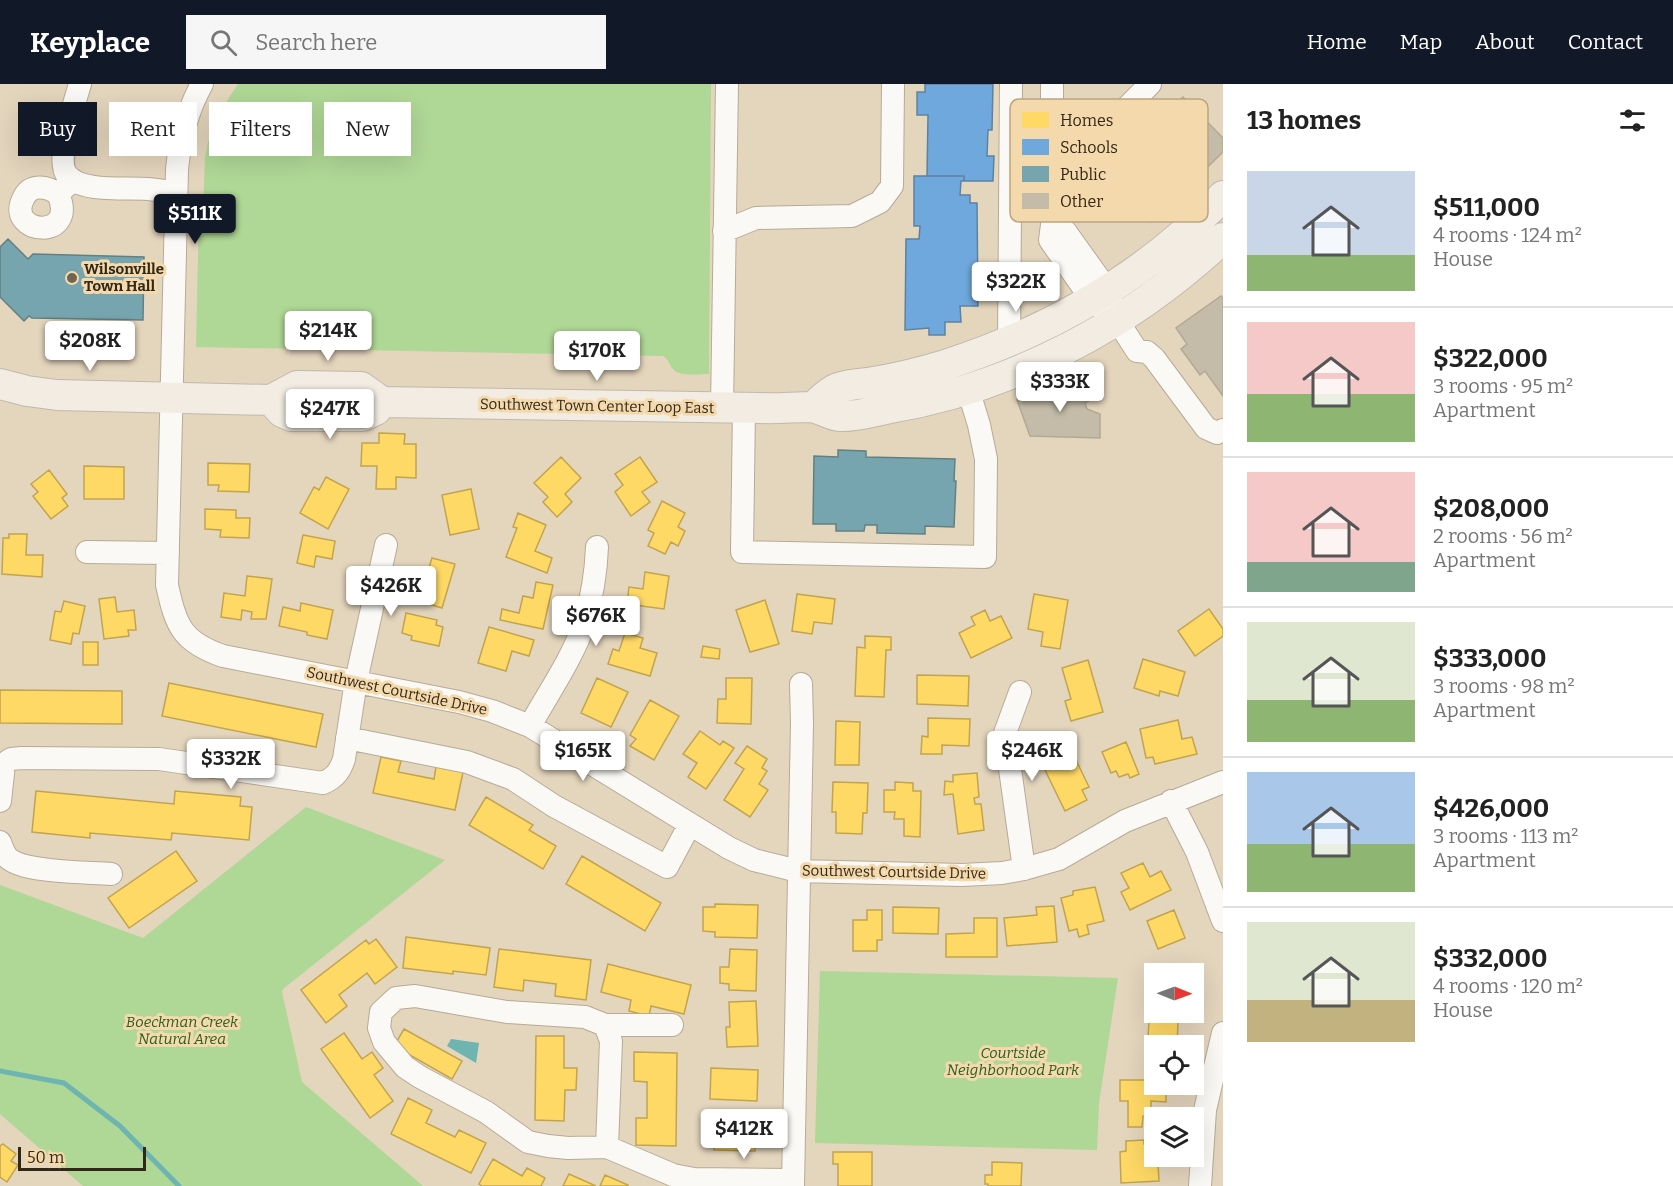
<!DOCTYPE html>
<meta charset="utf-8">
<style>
body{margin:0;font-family:Bitter,serif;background:#f6f6f6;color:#222;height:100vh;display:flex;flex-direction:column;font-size:22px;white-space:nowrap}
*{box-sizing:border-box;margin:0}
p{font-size:20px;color:#767676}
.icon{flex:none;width:33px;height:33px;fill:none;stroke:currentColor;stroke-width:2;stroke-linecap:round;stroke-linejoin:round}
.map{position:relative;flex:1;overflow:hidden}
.drawer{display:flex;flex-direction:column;background:#fff;width:450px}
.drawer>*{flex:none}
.banner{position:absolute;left:18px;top:18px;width:570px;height:54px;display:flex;gap:12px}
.needle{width:39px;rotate:91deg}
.buttons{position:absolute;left:1144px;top:879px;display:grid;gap:12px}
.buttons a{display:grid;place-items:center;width:60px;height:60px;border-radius:0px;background:#fff;box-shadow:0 6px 24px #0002;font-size:30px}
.scale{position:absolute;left:18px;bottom:15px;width:128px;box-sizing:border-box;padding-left:6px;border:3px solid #322817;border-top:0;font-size:16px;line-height:21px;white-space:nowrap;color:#322817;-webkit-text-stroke:4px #f4d9ad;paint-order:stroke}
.price{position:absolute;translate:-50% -51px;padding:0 14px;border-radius:6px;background:#fff;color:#222;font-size:20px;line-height:39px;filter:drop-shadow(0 2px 3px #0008)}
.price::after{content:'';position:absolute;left:50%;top:36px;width:18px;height:14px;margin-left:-9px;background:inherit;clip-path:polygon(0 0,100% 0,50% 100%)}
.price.on{background:#111827;color:#fff}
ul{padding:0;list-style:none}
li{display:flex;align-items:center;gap:18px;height:150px;padding:0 24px}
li+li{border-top:2px solid #e0e0e0}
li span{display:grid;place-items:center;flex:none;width:168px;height:120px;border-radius:0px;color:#555}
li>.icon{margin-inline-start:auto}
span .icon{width:72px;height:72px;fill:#fffc;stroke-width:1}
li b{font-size:26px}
h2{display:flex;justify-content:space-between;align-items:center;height:72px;padding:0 24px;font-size:26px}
.pill{padding:0 21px;border-radius:0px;background:#fff;box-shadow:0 6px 24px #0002;font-size:21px;line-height:54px}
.pill.on{background:#111827;color:#fff}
header{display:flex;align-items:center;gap:36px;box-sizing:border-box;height:84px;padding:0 30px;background:#111827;color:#fff}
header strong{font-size:28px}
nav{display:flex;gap:33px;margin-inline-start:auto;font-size:21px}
.search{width:420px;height:54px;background:#f6f6f6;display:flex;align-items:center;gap:15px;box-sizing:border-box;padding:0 21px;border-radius:0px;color:#767676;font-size:22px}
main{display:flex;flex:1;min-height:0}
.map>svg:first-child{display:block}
.green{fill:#afd795}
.water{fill:#6eb4b1}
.homes{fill:#ffd966;stroke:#c2a44e;stroke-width:1.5}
.schools{fill:#6fa8dc;stroke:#5d82a1;stroke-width:1.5}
.public{fill:#76a5af;stroke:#628081;stroke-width:1.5}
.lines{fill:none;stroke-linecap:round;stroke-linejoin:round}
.stream{stroke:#6eb4b1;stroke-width:5}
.building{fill:#c4bca8;stroke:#b1a995;stroke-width:1.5}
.minor-casing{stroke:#b6ab98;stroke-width:24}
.major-casing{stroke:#c1b9ac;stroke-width:32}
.minor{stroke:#fbf9f5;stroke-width:22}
.major{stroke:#f2ece2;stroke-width:30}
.poi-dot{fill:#706551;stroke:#f4d9ad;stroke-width:2}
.labels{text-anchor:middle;stroke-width:6;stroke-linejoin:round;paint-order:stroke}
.poi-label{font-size:15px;font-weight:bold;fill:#322817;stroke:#f4d9ad;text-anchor:start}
.street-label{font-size:15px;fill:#322817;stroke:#f4d9ad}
.park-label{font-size:15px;font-style:italic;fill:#29601f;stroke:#f4d9ad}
.key{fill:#f4d9ad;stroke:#baa480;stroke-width:1.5}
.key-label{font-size:16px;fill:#322817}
</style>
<header>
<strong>Keyplace</strong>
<div class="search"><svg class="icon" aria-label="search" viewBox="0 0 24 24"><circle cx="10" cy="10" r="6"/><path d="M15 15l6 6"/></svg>Search here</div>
<nav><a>Home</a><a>Map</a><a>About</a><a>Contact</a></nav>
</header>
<main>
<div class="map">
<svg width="1223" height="1102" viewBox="0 0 1223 1102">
<rect width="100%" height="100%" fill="#e4d5bd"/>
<path class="green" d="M238 0H711L709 290C699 290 679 293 673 285 669 280 669 276 663 272L196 263 199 129H203L205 74 208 58 223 23Z
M306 723 445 776 283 905 282 908 302 998 423 1102H83L0 1030V801L143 854Z
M820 887 1118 894 1099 1019 1097 1066 815 1059Z"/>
<path class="water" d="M451 955 479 959 476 979 447 962Z"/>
<path class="homes" d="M379 349 405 350 404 360H416V394L396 393V405H376L377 382H361L362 359H379Z
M561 373 581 394 565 410 572 418 557 433 543 418 548 413 534 399Z
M640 373 657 398 642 408 650 418 631 432 615 408 623 401 615 390Z
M208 379 250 380 249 408 218 407 219 401H208Z
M84 382 124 383V415H84Z
M49 386 67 410 62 414 68 422 51 435 33 412 38 408 31 400Z
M326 393 349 405 328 445 300 429 314 403 319 406Z
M471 405 479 445 450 451 442 411Z
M662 417 685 429 678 443 685 447 678 462 671 458 665 470 648 462 654 449 648 446Z
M205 425 236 426V434H250L249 454 220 453 221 446 205 445Z
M518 429 546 441 535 467 552 474 547 489 506 473 517 444 513 443Z
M9 450H27L26 471H43L42 493 2 490 3 454H9Z
M303 451 335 457 332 475 316 472 314 483 297 479Z
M432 474 455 480 442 524 419 517Z
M645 488 669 492 664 525 627 520 629 503 643 505Z
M247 492 272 495 266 535H251L252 528 242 526 241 536 221 533 224 509 245 512Z
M536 498 553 501 543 545 500 536 502 525 519 529 523 512 533 514Z
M797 510 835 515 832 540 814 538 812 550 792 547Z
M1034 510 1068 516 1060 565 1041 562 1043 548 1028 545Z
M115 513 117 528 134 526 136 546H128L129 552 104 555 99 515Z
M765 516 779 560 750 568 736 526Z
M64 517 85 522 79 550 73 549 71 560 50 556 55 527 61 528Z
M301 519 333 526 327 555 307 551V548L279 542 283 523 300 527Z
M1209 525 1223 545V552L1195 572 1178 547Z
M985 526 990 537 1001 532 1012 554 971 574 959 549 975 541 971 533Z
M406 529 437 536 436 541 443 543 439 562 411 556 412 552 402 549Z
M489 543 534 556 529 572 512 567 506 587 478 579Z
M625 549 643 554 640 564 657 569 650 592 608 580 613 565 619 567Z
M865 552 891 553V566H886L884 613 855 612 857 563 865 564Z
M83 558H98V581H83Z
M703 562 720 565 719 575 701 573Z
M1143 575 1185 588 1178 612 1160 607 1159 612 1134 604Z
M1088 576 1103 628 1071 637 1065 617 1071 615 1062 584Z
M917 591 969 592 968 622 917 620Z
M597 594 628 608 611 643 581 629Z
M726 594H752L751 640 717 639 718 615H726Z
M169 599 323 630 316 663 162 632Z
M0 606 122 607V640L0 639Z
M650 616 679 632 654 676 630 662 636 655 630 651Z
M928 634 970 635 969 662 942 661V670H921L922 652 928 653Z
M1178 636 1182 655 1192 653 1197 670 1155 680 1153 673 1146 674 1140 645Z
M836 637 860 638 859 681H835Z
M700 647 720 661 723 657 734 664 706 705 688 693 697 679 683 670Z
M1126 658 1139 690 1130 694 1128 690 1119 693 1116 687 1111 689 1102 668Z
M747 662 767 675 762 684 767 687 759 700 768 706 750 733 724 716 744 685 735 679Z
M1074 672 1089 703 1082 706 1087 716 1065 727 1045 686Z
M381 673 401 677 398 688 434 695 436 683 463 688 455 726 373 709Z
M977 689 979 713 974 714 975 720H981L984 746 958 750 953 710 944 711 945 697 953 698V691Z
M833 698 868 699 867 729H863L862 750 836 749V728H832Z
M895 698 913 699V707H921L920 753 904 752V735H894L895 728H884V706H895Z
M36 707 174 720 175 707 241 713 240 722 252 723 249 756 172 749 171 756 90 749V754L32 748Z
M486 713 533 741 529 746 556 762 543 785 469 741Z
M176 767 197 797 129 844 108 814Z
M582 772 661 819 645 847 566 800Z
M1143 779 1150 793 1161 787 1171 806 1130 826 1121 808 1129 804 1121 789Z
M1095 803 1104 837 1087 841 1089 850 1079 853 1077 845 1069 847 1061 814 1073 811V807Z
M715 820 758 821 757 854 715 853V848L703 847V823H715Z
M1054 822 1057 858 1007 862 1004 834 1037 831 1036 823Z
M893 823 939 824 938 850 893 849Z
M867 826H882V856H877V867H853V836H867Z
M1174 826 1185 854 1158 865 1147 837Z
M974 834H997V873H946V850L974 849Z
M406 853 490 864 486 891 453 887V890L403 884Z
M376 855 397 883 375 900 367 889 339 911 347 922 326 939 301 906 366 856 369 860Z
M499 865 591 876 586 916 555 912 556 900 524 896 523 907 494 903Z
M730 865 757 866 756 907 729 906V900L720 899V883H729Z
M608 880 691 901 684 930 651 922 649 932 629 927 631 916 601 908Z
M756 917 758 962 727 963 726 943H730L729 918Z
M1149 936 1178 938 1177 962H1160V956L1148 955Z
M404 945 462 977 452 995 394 962Z
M344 949 362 975 372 968 383 984 374 991 393 1017 370 1034 321 965Z
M536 952H564V984H577L576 1006H565L564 1037 535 1036Z
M634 968 677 969 676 1062 636 1061V1034H647V998L634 997Z
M711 984 758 986 757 1017 710 1015Z
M1120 996H1155V1000H1166V1018L1151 1017V1033L1143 1032 1142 1043H1128V1017H1120Z
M408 1014 432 1026 426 1039 455 1053 459 1046 486 1059 471 1089 391 1050Z
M715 1031 756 1032 755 1067 714 1066V1058H705V1051H714Z
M1144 1056V1060H1151V1079H1158L1159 1097 1121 1099 1120 1068 1126 1067V1057Z
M3 1060 16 1070 11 1077 18 1081 7 1098 0 1093V1062Z
M833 1068H872V1102H838V1080H833Z
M493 1075 522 1092 527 1084 545 1094 541 1102H482L479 1100Z
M992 1078 1022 1079 1021 1102H988V1100H985V1091H992Z
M569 1090 596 1102H563Z
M605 1091 628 1101V1102H600Z"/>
<path class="schools" d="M925 0H993L992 46H988L987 72H994L993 97H964V92H927L928 31H917V8H925Z
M914 92H964V97H961L960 111H970V119H977L978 222H960L961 238H945V251H929V244L905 246 906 155H919L920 142H914Z"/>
<path class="public" d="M8 155 28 175 33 170 144 173 143 236 32 234 29 232 24 237 0 213V163Z
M838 366 866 367V373L955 375 954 397H956L954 443 925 442V450L877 449V441H865L864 447H836V440H813L814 372 838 373Z"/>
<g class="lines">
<path class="stream" d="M0 987 64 999 120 1042 179 1102"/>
</g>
<path class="building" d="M1183 13 1223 54V68L1151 138 1103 90Z
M1221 212 1223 214V312L1205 287 1200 291 1181 265 1187 260 1176 244Z
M1077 294 1090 316 1085 319 1087 325 1100 330V354L1030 352 1017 316Z"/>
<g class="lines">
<g class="minor-casing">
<path id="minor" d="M80 0C75 17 55 77 67 91 81 109 127 103 148 105 158 106 167 107 176 109
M202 0C187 27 180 55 177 85L167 501C176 542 182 558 223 572L459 618 492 627 530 642 729 764 754 776 798 787 962 791 1002 789 1024 785 1059 775 1125 737 1223 698
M1052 0V141L1050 156 1092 216 1104 226
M1052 100 1150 0
M58 110C79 157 6 151 23 115 30 99 47 102 58 110L73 96
M1052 141 1065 147 1108 207 1117 236 1137 267 1147 268 1154 274 1206 344 1217 349 1223 346
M724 147 756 134 852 132 880 118 892 102 893 0
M1009 258 1011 0
M722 324 727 0
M744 324 742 468 985 473 986 375 979 341 968 305
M87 468 168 469
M1020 608 1005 649 1024 785
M530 642C548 609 573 574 585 537 592 513 596 489 597 463
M347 654 467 678 513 695 554 722 667 783 690 740
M0 717 4 680 11 675 22 674 159 675 323 699C335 694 340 687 344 675L356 597 386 461
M1171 717 1197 768 1223 837
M0 758C2 763 4 770 8 774 24 789 88 788 111 790
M415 912 507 928 585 933 605 941 611 957 607 1063 568 1064 548 1062 528 1058 486 1028 420 993 405 983 384 958 379 944 381 928 396 914Z
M605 941H672
M607 1063 673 1091 694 1095 793 1096
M793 1102 802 639 801 600
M1200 1102 1205 1026 1223 949"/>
</g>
<g class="major-casing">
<path id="major" d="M0 300 27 307 57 311 271 316 297 302 361 303 382 318 760 324C777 325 794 323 811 323 821 324 831 332 841 332 857 333 875 327 890 324 1014 303 1132 240 1223 154
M271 316 282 328 291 332H363L376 326 382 318
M813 323C820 317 829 307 838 304 849 300 863 300 874 298 898 294 922 288 945 281 1051 247 1146 192 1223 112"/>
</g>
<use href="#minor" class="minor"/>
<use href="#major" class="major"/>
</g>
<circle class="poi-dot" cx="72" cy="194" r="6"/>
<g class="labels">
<g class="poi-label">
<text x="84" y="190">Wilsonville<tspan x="84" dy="17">Town Hall</tspan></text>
</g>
<g class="street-label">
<text transform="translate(597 322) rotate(1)" y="5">Southwest Town Center Loop East</text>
<text transform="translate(397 607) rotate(12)" y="5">Southwest Courtside Drive</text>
<text transform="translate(894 788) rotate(1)" y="5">Southwest Courtside Drive</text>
</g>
<g class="park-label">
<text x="182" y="943">Boeckman Creek<tspan x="182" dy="17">Natural Area</tspan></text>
<text x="1013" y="974">Courtside<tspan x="1013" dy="17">Neighborhood Park</tspan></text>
</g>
</g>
<rect x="1010" y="15" width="198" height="123" rx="9" class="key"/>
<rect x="1022" y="28" width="27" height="16" fill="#ffd966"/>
<rect x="1022" y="55" width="27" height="16" fill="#6fa8dc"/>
<rect x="1022" y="82" width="27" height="16" fill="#76a5af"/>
<rect x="1022" y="109" width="27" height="16" fill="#c4bca8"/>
<g class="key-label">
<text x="1060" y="42">Homes</text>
<text x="1060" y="69">Schools</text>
<text x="1060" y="96">Public</text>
<text x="1060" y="123">Other</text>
</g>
</svg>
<div class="buttons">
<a><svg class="needle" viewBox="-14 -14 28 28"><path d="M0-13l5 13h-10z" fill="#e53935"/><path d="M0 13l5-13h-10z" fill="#767676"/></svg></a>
<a><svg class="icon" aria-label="locate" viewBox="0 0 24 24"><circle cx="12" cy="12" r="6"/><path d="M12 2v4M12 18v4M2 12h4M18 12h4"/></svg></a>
<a><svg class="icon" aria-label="layers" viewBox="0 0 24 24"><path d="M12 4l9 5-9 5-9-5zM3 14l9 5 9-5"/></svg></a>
</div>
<div class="scale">50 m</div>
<b class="price on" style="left:195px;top:161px">$511K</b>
<b class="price" style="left:1016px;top:229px">$322K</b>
<b class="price" style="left:328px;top:278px">$214K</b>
<b class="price" style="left:90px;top:288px">$208K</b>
<b class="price" style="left:597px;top:298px">$170K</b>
<b class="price" style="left:1060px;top:329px">$333K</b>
<b class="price" style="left:330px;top:356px">$247K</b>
<b class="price" style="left:391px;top:533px">$426K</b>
<b class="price" style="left:596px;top:563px">$676K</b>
<b class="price" style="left:583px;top:698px">$165K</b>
<b class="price" style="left:1032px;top:698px">$246K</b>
<b class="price" style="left:231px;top:706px">$332K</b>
<b class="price" style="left:744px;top:1076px">$412K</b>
<div class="banner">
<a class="pill on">Buy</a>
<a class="pill">Rent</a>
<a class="pill">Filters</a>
<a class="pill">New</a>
</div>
</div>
<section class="drawer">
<h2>13 homes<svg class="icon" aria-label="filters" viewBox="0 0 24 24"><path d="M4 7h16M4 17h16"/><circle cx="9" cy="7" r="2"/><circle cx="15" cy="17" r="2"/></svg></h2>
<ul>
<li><span style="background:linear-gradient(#c9d6e8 70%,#8fb573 0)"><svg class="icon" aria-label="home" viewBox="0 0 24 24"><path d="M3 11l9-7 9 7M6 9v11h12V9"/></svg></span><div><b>$511,000</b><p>4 rooms · 124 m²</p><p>House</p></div></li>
<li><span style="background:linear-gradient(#f6c9c9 60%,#8fb573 0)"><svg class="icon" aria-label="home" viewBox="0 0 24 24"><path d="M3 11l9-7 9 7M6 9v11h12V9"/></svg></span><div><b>$322,000</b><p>3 rooms · 95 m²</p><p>Apartment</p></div></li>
<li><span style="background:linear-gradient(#f6c9c9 75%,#7fa58c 0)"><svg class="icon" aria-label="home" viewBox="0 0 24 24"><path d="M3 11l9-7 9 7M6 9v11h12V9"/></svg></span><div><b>$208,000</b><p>2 rooms · 56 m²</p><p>Apartment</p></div></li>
<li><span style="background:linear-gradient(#dfe7d0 65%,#8fb573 0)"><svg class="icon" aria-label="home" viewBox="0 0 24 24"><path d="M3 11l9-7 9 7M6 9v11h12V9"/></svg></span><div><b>$333,000</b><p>3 rooms · 98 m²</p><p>Apartment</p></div></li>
<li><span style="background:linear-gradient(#a9c7e8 60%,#8fb573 0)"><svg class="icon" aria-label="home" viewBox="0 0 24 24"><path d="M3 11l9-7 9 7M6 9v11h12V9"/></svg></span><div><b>$426,000</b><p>3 rooms · 113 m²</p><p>Apartment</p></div></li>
<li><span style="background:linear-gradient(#dfe7d0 65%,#c2b280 0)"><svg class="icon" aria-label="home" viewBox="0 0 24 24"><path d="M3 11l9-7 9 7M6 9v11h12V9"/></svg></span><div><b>$332,000</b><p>4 rooms · 120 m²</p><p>House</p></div></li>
</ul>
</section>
</main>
